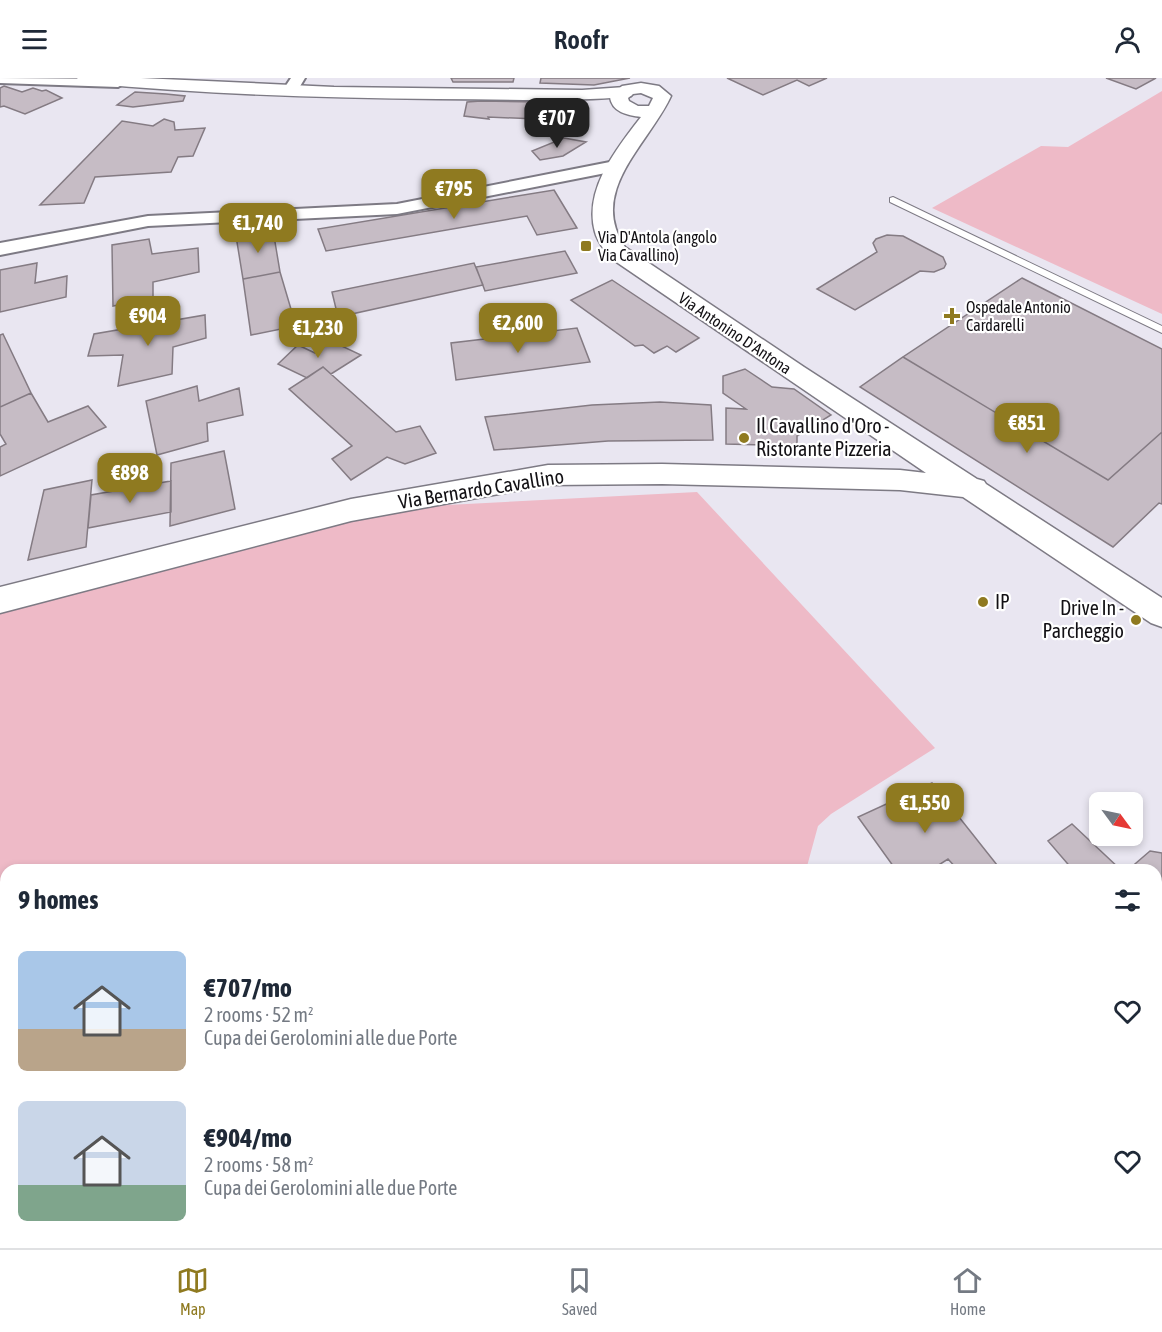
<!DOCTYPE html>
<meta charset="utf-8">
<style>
body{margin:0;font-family:"Asap Condensed",sans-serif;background:#f6f6f7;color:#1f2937;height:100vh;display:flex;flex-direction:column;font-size:22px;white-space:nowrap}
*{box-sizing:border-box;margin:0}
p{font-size:20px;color:#747a83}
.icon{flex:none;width:33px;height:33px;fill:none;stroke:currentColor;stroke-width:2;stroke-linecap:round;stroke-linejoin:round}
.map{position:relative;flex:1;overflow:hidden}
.details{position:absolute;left:0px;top:786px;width:1162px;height:384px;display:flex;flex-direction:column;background:#fff;border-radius:18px 18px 0 0;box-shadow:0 3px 9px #0003}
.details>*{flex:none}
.needle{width:39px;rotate:123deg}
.controls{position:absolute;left:1089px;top:714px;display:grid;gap:12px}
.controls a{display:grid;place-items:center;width:54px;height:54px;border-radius:9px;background:#fff;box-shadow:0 3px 9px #0003;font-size:30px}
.price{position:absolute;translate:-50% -51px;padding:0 14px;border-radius:12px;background:#8f7a20;color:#fff;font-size:20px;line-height:39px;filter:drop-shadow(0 2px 3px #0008)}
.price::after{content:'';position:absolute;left:50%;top:36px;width:18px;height:14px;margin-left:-9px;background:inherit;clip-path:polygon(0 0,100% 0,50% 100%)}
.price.selected{background:#222;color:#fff}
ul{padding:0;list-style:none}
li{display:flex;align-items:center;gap:18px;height:150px;padding:0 18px}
li span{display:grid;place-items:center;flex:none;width:168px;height:120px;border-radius:9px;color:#555}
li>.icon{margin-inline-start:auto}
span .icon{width:72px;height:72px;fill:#fffc;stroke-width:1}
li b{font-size:26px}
h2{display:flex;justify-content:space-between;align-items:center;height:72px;padding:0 18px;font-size:26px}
header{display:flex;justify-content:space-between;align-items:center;height:78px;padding:0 18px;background:#fff;font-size:27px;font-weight:600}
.menu{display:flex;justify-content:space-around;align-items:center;height:84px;border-top:2px solid #e0e1e3;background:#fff;font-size:16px;color:#747a83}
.menu a{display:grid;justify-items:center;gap:3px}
.menu .selected{color:#8f7a20}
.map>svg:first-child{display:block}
.green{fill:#eebac7}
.building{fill:#c6bcc5;stroke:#847b83;stroke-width:1.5}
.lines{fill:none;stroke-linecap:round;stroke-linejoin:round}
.service-casing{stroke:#7d7a84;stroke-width:2}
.minor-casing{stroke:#7d7a84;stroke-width:4}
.tertiary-casing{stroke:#7d7a84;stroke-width:3}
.secondary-casing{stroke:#7d7a84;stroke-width:3}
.service{fill:#fff;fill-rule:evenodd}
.minor{fill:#fff;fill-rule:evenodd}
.tertiary{fill:#fff;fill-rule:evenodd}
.secondary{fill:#fff;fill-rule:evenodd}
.poi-dot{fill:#8f7a20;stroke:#fff;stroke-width:2}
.labels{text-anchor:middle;stroke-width:4.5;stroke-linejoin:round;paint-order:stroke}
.far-poi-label{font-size:16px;fill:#121014;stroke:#fff;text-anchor:start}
.far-street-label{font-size:16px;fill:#121014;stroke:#fff}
.poi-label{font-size:20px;fill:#121014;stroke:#fff;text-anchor:start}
.street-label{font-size:20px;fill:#121014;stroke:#fff}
</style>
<header><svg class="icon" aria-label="menu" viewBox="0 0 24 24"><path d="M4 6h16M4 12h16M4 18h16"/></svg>Roofr<svg class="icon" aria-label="person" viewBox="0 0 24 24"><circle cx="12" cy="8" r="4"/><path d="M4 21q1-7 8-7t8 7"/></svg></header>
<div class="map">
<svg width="1162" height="1170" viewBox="0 0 1162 1170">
<rect width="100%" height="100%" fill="#e9e6f1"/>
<path class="green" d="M1162 13V236L932 130 1041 68 1068 69Z
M697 414 935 670 831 736 818 748 806 792H6V1164H427L421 1170H0V535L351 432Z"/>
<path class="building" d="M451 0H514L513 4H453Z
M541 0H630L594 7 540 5Z
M727 0H827L809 8 797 2 763 17Z
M1106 0H1156L1136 11Z
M4 8 22 14 33 10 42 13 46 12 62 20 25 36 4 28 0 29V10Z
M135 14 166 16 185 18 183 23 133 29 117 27Z
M481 23 538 24 537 41 488 39 489 41 464 38 467 24Z
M164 41 174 44 175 52 205 50 193 78 178 79 171 94 95 99 84 125 40 127 122 43 153 48Z
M564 60 586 64 563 78 540 82 532 73Z
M554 112 577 150 537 157 527 138 326 173 318 151Z
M273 152 280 194 243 201 236 158Z
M887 157 903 158 943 179 946 186 944 190 934 194 920 193 855 232 817 211 877 174 873 165 876 161Z
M149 161 152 176 198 170 199 194 153 204V220L113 228 112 167Z
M565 173 577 195 485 213 476 189Z
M37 185 35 205 67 198 66 219 0 234V192Z
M474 185 483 207 338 239 332 214Z
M280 194 296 248 251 257 243 201Z
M1022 200 1162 271V354L1108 402 903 279Z
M612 202 699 260 676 274 667 268 654 275 643 267 635 268 571 222Z
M205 237 206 260 173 269 172 296 118 308 123 277 88 278 94 256Z
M577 250 590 284 456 302 451 265Z
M3 256 31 315 0 329V257Z
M329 262 361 277 331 296 323 289 307 300 278 286 298 267 315 275Z
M903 279 1108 402 1162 354V426L1159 425 1113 469 860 309Z
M323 289 396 354 420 348 436 375 405 386 387 379 351 402 332 381 352 368 289 311Z
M745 291 772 309 794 311 831 337 797 358V368L726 366V330L746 331 723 315V298Z
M197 308 199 323 239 310 243 337 207 345 208 363 157 377 146 323Z
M31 315 48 344 88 328 106 349 0 398V369L6 366 0 356V329Z
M660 324 711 327 713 362 608 363 494 372 485 339 592 327Z
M224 373 235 431 170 448 171 385Z
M92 402 86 469 28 482 44 412Z
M171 403V434L88 450 91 417Z
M932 705 1001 792H958L948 781 931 792H896L858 739Z
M1072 746 1121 792H1073L1048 763Z
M1150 773 1162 775V848L1156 845V792H1128Z
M1156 938 1162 945V1043L1156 1040Z
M730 1164H790L794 1170H726Z"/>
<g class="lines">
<g class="service-casing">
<path id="service" d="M893 119 1162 248V255L890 124V120Z
M1156 1104 1162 1106V1126L1156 1124Z
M910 1164H931L928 1170H908Z"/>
</g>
<g class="minor-casing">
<path id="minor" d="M0 0 118 1 125 5 118 9 0 5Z
M291 0H305L296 15 291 17 283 12Z
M615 83 621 84 623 88 621 92 397 136 148 148 0 177V165L148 138 397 126Z"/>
</g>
<g class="tertiary-casing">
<path id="tertiary" d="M77 0H141L334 9 582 12 625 9 631 10 634 14 631 18 625 19C563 24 500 21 438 21 320 20 203 16 86 5L80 4Z"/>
</g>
<g class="secondary-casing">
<path id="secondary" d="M641 5 659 8 671 18C649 66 587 113 625 169L804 289 977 401 984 403 986 406 1162 520V549L1151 545 963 419 900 412 662 406 548 407 351 443 0 535V509L351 421 548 387 662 386 900 392 926 395 609 179C604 171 597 163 595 154 583 112 617 70 641 39 627 37 612 34 610 19L622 8ZM641 15 653 20 649 28H638L629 23 628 20 633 16Z"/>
</g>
<use href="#service" class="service"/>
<use href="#minor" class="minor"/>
<use href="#tertiary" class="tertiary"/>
<use href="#secondary" class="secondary"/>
</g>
<g class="poi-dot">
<rect x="580" y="162" width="12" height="12" rx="3"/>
<path d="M949 229h6v6h6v6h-6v6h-6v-6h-6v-6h6z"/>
<circle cx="744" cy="360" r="6"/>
<circle cx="983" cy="524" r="6"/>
<circle cx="1136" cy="542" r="6"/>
</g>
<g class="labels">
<g class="far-poi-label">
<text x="598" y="165">Via D'Antola (angolo<tspan x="598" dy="18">Via Cavallino)</tspan></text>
<text x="966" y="235">Ospedale Antonio<tspan x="966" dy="18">Cardarelli</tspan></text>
</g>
<g class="far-street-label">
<text transform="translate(735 255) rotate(34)" y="6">Via Antonino D'Antona</text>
</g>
<g class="poi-label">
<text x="756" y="355">Il Cavallino d'Oro -<tspan x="756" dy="23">Ristorante Pizzeria</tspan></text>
<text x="995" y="531">IP</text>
<text x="1124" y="537" text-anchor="end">Drive In -<tspan x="1124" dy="23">Parcheggio</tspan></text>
</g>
<g class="street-label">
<text transform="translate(481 411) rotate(-9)" y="7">Via Bernardo Cavallino</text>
</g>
</g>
</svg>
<div class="controls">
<a><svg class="needle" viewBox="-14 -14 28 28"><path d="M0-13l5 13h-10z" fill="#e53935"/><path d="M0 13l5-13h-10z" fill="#747a83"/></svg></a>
</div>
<b class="price selected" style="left:557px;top:71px">€707</b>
<b class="price" style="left:454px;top:142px">€795</b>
<b class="price" style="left:258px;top:176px">€1,740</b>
<b class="price" style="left:148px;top:269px">€904</b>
<b class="price" style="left:518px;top:276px">€2,600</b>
<b class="price" style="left:318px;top:281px">€1,230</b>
<b class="price" style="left:1027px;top:376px">€851</b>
<b class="price" style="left:130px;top:426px">€898</b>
<b class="price" style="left:925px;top:756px">€1,550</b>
<section class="details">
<h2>9 homes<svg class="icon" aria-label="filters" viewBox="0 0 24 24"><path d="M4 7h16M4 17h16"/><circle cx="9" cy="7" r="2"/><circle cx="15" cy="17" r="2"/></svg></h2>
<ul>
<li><span style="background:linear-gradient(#a9c7e8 65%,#b9a48a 0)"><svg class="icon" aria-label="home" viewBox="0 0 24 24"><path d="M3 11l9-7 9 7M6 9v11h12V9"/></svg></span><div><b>€707/mo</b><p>2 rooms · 52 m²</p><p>Cupa dei Gerolomini alle due Porte</p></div><svg class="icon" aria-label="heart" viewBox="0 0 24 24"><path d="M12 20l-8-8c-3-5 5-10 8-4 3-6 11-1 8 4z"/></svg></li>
<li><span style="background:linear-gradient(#c9d6e8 70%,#7fa58c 0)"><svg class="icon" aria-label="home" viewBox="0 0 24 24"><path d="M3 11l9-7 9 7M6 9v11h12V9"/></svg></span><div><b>€904/mo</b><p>2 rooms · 58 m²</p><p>Cupa dei Gerolomini alle due Porte</p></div><svg class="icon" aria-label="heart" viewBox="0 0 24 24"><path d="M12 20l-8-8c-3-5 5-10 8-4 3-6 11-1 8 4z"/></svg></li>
</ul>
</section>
</div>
<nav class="menu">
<a class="selected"><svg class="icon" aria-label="map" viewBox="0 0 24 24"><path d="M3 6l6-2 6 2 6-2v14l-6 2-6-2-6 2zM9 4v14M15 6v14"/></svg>Map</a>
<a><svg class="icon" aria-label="saved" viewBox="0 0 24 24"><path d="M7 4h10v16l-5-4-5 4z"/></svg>Saved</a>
<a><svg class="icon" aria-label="home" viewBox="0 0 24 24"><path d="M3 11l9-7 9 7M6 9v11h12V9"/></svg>Home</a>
</nav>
